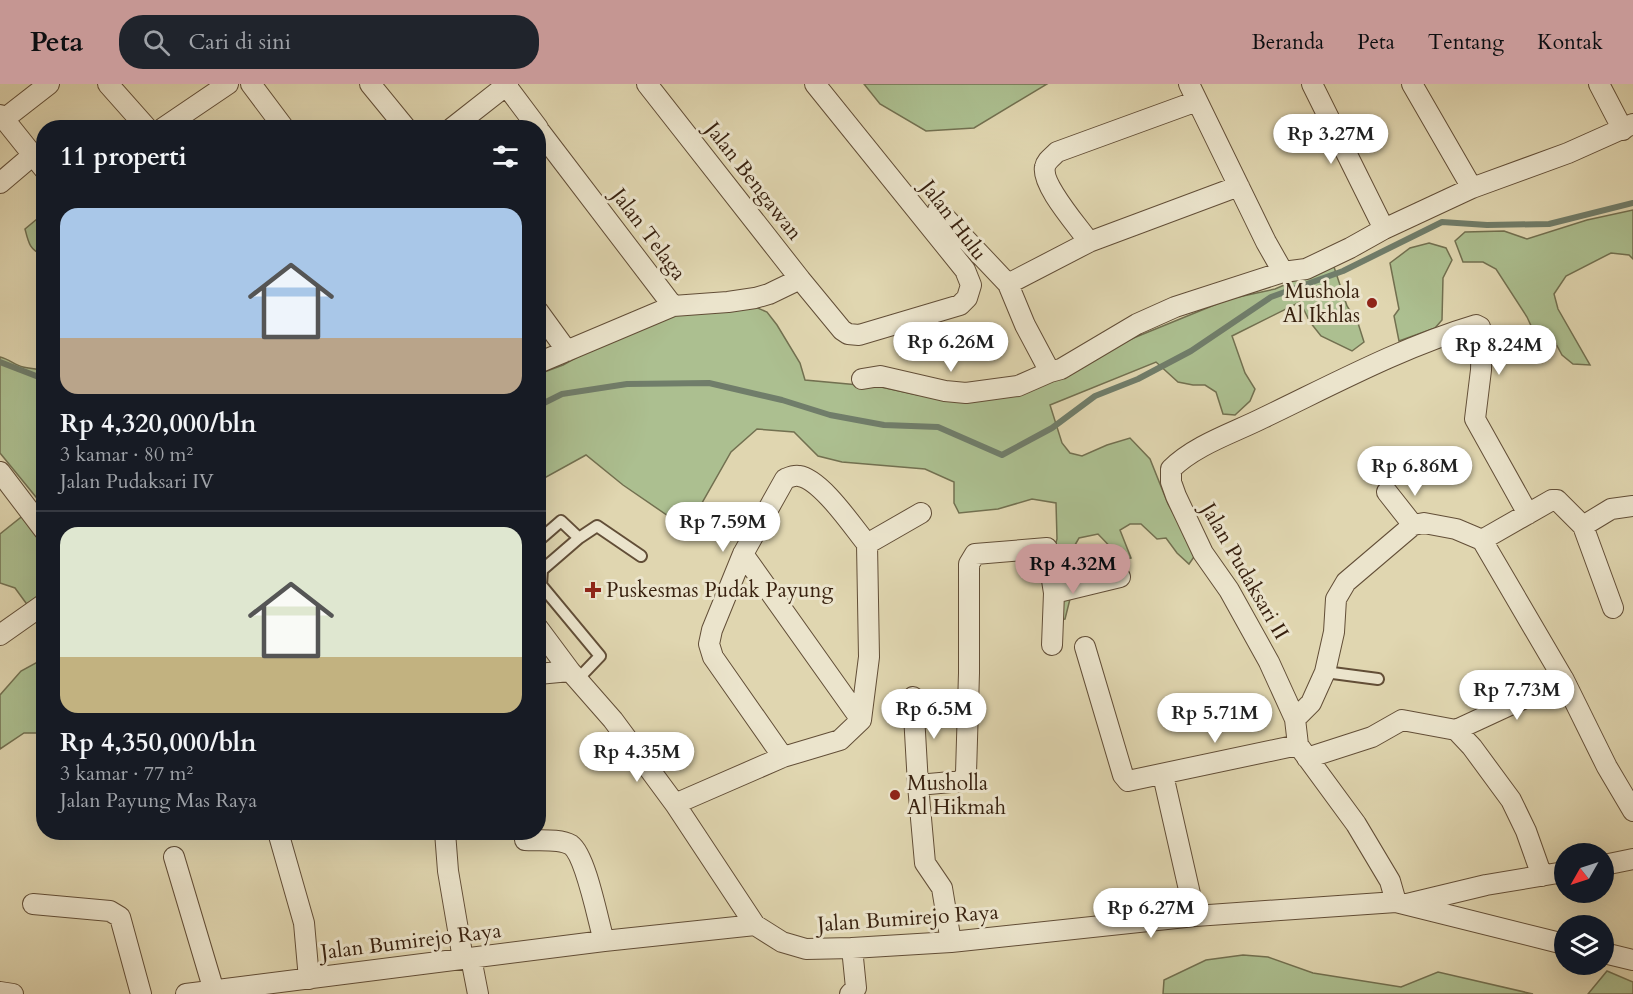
<!DOCTYPE html>
<html lang="id">
<meta charset="utf-8">
<style>
body{margin:0;font-family:Cardo,serif;background:#20242c;color:#f1f3f6;height:100vh;display:flex;flex-direction:column;font-size:22px;white-space:nowrap}
*{box-sizing:border-box;margin:0}
p{font-size:20px;color:#9ea1a6}
.icon{flex:none;width:33px;height:33px;fill:none;stroke:currentColor;stroke-width:2;stroke-linecap:round;stroke-linejoin:round}
.map{position:relative;flex:1;overflow:hidden}
.panel{position:absolute;left:36px;top:36px;width:510px;height:720px;display:flex;flex-direction:column;background:#171b24;border-radius:24px;box-shadow:0 6px 24px #0002}
.panel>*{flex:none}
.needle{width:39px;rotate:231deg}
.controls{position:absolute;left:1554px;top:759px;display:grid;gap:12px}
.controls a{display:grid;place-items:center;width:60px;height:60px;border-radius:50%;background:#171b24;box-shadow:0 6px 24px #0002;font-size:30px}
.price{position:absolute;translate:-50% -51px;padding:0 14px;border-radius:21px;background:#fff;color:#222;font-size:20px;line-height:39px;filter:drop-shadow(0 2px 3px #0008)}
.price::after{content:'';position:absolute;left:50%;top:36px;width:18px;height:14px;margin-left:-9px;background:inherit;clip-path:polygon(0 0,100% 0,50% 100%)}
.price.active{background:#c59692;color:#111}
ul{padding:0;list-style:none}
li{display:grid;align-content:center;gap:12px;height:318px;padding:0 24px}
li+li{border-top:2px solid #363941}
li span{display:grid;place-items:center;height:186px;border-radius:18px;color:#555}
li>.icon{margin-inline-start:auto}
span .icon{width:108px;height:108px;fill:#fffc;stroke-width:1}
li b{font-size:26px}
h2{display:flex;justify-content:space-between;align-items:center;height:72px;padding:0 24px;font-size:26px}
header{display:flex;align-items:center;gap:36px;box-sizing:border-box;height:84px;padding:0 30px;background:#c59692;color:#111}
header strong{font-size:28px}
nav{display:flex;gap:33px;margin-inline-start:auto;font-size:21px}
.search{width:420px;height:54px;background:#20242c;display:flex;align-items:center;gap:15px;box-sizing:border-box;padding:0 21px;border-radius:24px;color:#9ea1a6;font-size:22px}
.map>svg:first-child{display:block}
.green{fill:#acbf90;stroke:#727050;stroke-width:1.5}
.lines{fill:none;stroke-linecap:round;stroke-linejoin:round}
.stream{stroke:#707d6a;stroke-width:6}
.lane-casing{stroke:#624e37;stroke-width:14}
.street-casing{stroke:#624e37;stroke-width:22}
.lane{stroke:#ebe4cc;stroke-width:10}
.street{stroke:#ebe4cc;stroke-width:20}
.poi-dot{fill:#8f2418;stroke:#ebe4cc;stroke-width:2}
.labels{text-anchor:middle;stroke-width:6;stroke-linejoin:round;paint-order:stroke}
.street-label{font-size:21px;fill:#38210f;stroke:#ebe4cc}
.poi-label{font-size:21px;fill:#38210f;stroke:#ebe4cc;text-anchor:start}
</style>
<header>
<strong>Peta</strong>
<div class="search"><svg class="icon" aria-label="search" viewBox="0 0 24 24"><circle cx="10" cy="10" r="6"/><path d="M15 15l6 6"/></svg>Cari di sini</div>
<nav><a>Beranda</a><a>Peta</a><a>Tentang</a><a>Kontak</a></nav>
</header>
<div class="map">
<svg width="1633" height="910" viewBox="0 0 1633 910">
<rect width="100%" height="100%" fill="#e0d6b0"/>
<filter id="stains"><feTurbulence type="fractalNoise" baseFrequency=".00333" numOctaves="4"/><feColorMatrix values="0 0 0 0 .2 0 0 0 0 .09 0 0 0 0 .02 0 0 0 .5 -.17"/></filter>
<radialGradient id="worn" r=".72"><stop offset=".6" stop-color="#630" stop-opacity="0"/><stop offset="1" stop-color="#630" stop-opacity=".3"/></radialGradient>
<path class="green" d="M864 0H1047L974 44 926 47 880 20Z
M1633 126V175L1629 171 1611 169 1566 192 1554 210 1558 225 1590 281 1573 280 1562 271 1555 258 1533 246 1527 233 1496 185 1483 178H1463L1455 157 1465 148 1504 147 1527 155 1587 136Z
M43 130V170C30 168 28 157 25 145Z
M1429 159 1446 164 1452 176 1443 194 1442 236 1435 244 1399 257 1394 232 1399 225 1390 179 1410 164Z
M1333 180 1347 222 1358 239 1364 258 1352 267 1321 252 1310 238 1300 218 1232 252 1245 289 1255 305 1250 317 1235 331 1223 330 1216 308 1205 301H1193L1178 298 1156 278 1050 321 1062 359 1070 369 1082 372 1107 361 1130 354 1150 375 1168 420 1196 470 1189 480 1177 469 1166 454 1157 455 1141 440H1130L1120 446 1131 474 1123 476 1098 450 1079 454 1072 466 1069 478 1074 499 1065 535 1052 537 1048 487 1057 455 1056 419 1032 415 998 425 959 429 954 419V398L925 385 842 378 818 372 794 348 757 345 731 368 694 433 674 436 623 401 586 371 539 397V290L563 281 601 260 680 227 753 222 767 228 777 241 800 279 805 296 881 303 918 311 954 309 1062 287 1131 255 1229 215 1275 205Z
M0 273C9 275 15 281 23 283 31 285 37 284 43 287V549L37 534 15 504 0 499V450L40 418 0 369Z
M43 570V649H24L0 665V611L21 587 36 579Z
M1243 871 1268 873 1313 889 1401 903 1438 888 1533 910H1163L1164 896 1206 876Z
M1607 887 1633 898V910H1588Z"/>
<g class="lines">
<path class="stream" d="M0 278 44 295
M538 322 562 310 627 300 709 299 782 316 830 331 884 341 938 343 1002 371 1052 344 1095 312 1138 295 1191 267 1271 213 1343 187 1442 138 1487 141 1549 140 1633 119"/>
<g class="lane-casing">
<path id="lane" d="M538 457 561 437 579 454 597 442 641 472
M1325 588 1378 595
M578 595 600 572 541 501 542 486 579 454"/>
</g>
<g class="street-casing">
<path id="street" d="M108 0 147 44
M251 0 284 44
M370 0 406 44
M505 0 538 44
M1189 0 1266 158 1283 188
M1312 0 1384 145
M1412 0 1472 104
M1599 0 1623 46
M0 31 4 35 49 0
M4 35 44 85
M163 44 228 0
M452 44 508 0
M538 45 673 222
M0 99 33 71
M1239 102 1089 158 1008 200 1025 241 1050 288 1061 285 1137 240 1175 223 1283 188 1306 185 1350 164 1384 145 1472 104 1568 69 1633 40
M938 126 1008 200
M1089 158C1078 142 1041 101 1045 83 1046 77 1052 73 1057 68L1197 17
M800 195 842 246 848 250 859 251 960 221 967 214 971 201 965 186 815 0
M538 227 567 267
M538 279 673 222 728 218 755 214 769 210 800 195 647 0
M862 295 880 292 945 307 966 309 1018 302 1050 288
M0 388 44 446
M1387 408 1413 441
M1583 442 1611 425 1633 422
M1482 456 1552 416H1557L1583 442 1613 524
M743 470 861 636
M1054 509 1120 493
M538 544 570 587 613 636 675 720 755 841
M0 551 44 520
M1085 563 1123 691 1128 697 1298 661
M538 590 570 587
M913 613 918 701
M1295 635 1311 619 1325 588 1334 548 1336 515 1346 498 1413 441 1424 439 1456 445 1482 456 1564 596 1607 683 1633 727
M1456 646 1564 596
M783 673 713 573 709 560 712 546 743 470 785 395C790 393 794 391 799 392 821 395 853 443 867 460
M1307 674 1372 653 1402 636 1456 646 1472 663 1511 716 1526 747 1542 792
M1163 691 1195 832
M675 720 783 673 840 656 861 636 869 573 867 460 921 429
M278 748 304 839 309 895
M445 748 448 787 463 875
M525 756C538 757 559 754 571 761 586 772 598 837 604 857
M174 773 214 907
M1604 781 1633 775
M1396 818 1390 797 1356 740 1298 661 1295 635 1269 578 1229 506 1203 469 1176 412 1171 398V385C1195 361 1233 349 1263 334 1332 301 1402 263 1476 241L1480 243 1482 252 1481 286 1475 335 1528 430
M33 820 110 827 120 833 141 910
M1407 820 1486 801 1564 788
M951 858 942 804 925 779 918 701 962 697 966 689 969 589V480L975 470 1047 464 1054 509 1052 561
M1604 869 1633 876
M471 874 478 910
M0 908 13 910
M186 910 604 857 755 841 782 858 806 865 852 864 951 858 1195 832 1396 818 1564 860
M850 910 856 904 852 864"/>
</g>
<use href="#lane" class="lane"/>
<use href="#street" class="street"/>
</g>
<g class="poi-dot">
<circle cx="1372" cy="219" r="6"/>
<path d="M590 497h6v6h6v6h-6v6h-6v-6h-6v-6h6z"/>
<circle cx="895" cy="711" r="6"/>
</g>
<g class="labels">
<g class="street-label">
<text transform="translate(754 97) rotate(52)" y="7">Jalan Bengawan</text>
<text transform="translate(954 136) rotate(53)" y="7">Jalan Hulu</text>
<text transform="translate(649 150) rotate(53)" y="7">Jalan Telaga</text>
<text transform="translate(1245 487) rotate(60)" y="7">Jalan Pudaksari II</text>
<text transform="translate(908 834) rotate(-4)" y="7">Jalan Bumirejo Raya</text>
<text transform="translate(411 857) rotate(-7)" y="7">Jalan Bumirejo Raya</text>
</g>
<g class="poi-label">
<text x="1360" y="214" text-anchor="end">Mushola<tspan x="1360" dy="24">Al Ikhlas</tspan></text>
<text x="606" y="513">Puskesmas Pudak Payung</text>
<text x="907" y="706">Musholla<tspan x="907" dy="24">Al Hikmah</tspan></text>
</g>
</g>
<rect width="100%" height="100%" filter="url(#stains)"/>
<rect width="100%" height="100%" fill="url(#worn)"/>
</svg>
<div class="controls">
<a><svg class="needle" viewBox="-14 -14 28 28"><path d="M0-13l5 13h-10z" fill="#e53935"/><path d="M0 13l5-13h-10z" fill="#9ea1a6"/></svg></a>
<a><svg class="icon" aria-label="layers" viewBox="0 0 24 24"><path d="M12 4l9 5-9 5-9-5zM3 14l9 5 9-5"/></svg></a>
</div>
<b class="price" style="left:1331px;top:81px">Rp 3.27M</b>
<b class="price" style="left:951px;top:289px">Rp 6.26M</b>
<b class="price" style="left:1499px;top:292px">Rp 8.24M</b>
<b class="price" style="left:1415px;top:413px">Rp 6.86M</b>
<b class="price" style="left:723px;top:469px">Rp 7.59M</b>
<b class="price active" style="left:1073px;top:511px">Rp 4.32M</b>
<b class="price" style="left:1517px;top:637px">Rp 7.73M</b>
<b class="price" style="left:934px;top:656px">Rp 6.5M</b>
<b class="price" style="left:1215px;top:660px">Rp 5.71M</b>
<b class="price" style="left:637px;top:699px">Rp 4.35M</b>
<b class="price" style="left:1151px;top:855px">Rp 6.27M</b>
<section class="panel">
<h2>11 properti<svg class="icon" aria-label="filters" viewBox="0 0 24 24"><path d="M4 7h16M4 17h16"/><circle cx="9" cy="7" r="2"/><circle cx="15" cy="17" r="2"/></svg></h2>
<ul>
<li><span style="background:linear-gradient(#a9c7e8 70%,#b9a48a 0)"><svg class="icon" aria-label="home" viewBox="0 0 24 24"><path d="M3 11l9-7 9 7M6 9v11h12V9"/></svg></span><div><b>Rp 4,320,000/bln</b><p>3 kamar · 80 m²</p><p>Jalan Pudaksari IV</p></div></li>
<li><span style="background:linear-gradient(#dfe7d0 70%,#c2b280 0)"><svg class="icon" aria-label="home" viewBox="0 0 24 24"><path d="M3 11l9-7 9 7M6 9v11h12V9"/></svg></span><div><b>Rp 4,350,000/bln</b><p>3 kamar · 77 m²</p><p>Jalan Payung Mas Raya</p></div></li>
</ul>
</section>
</div>
